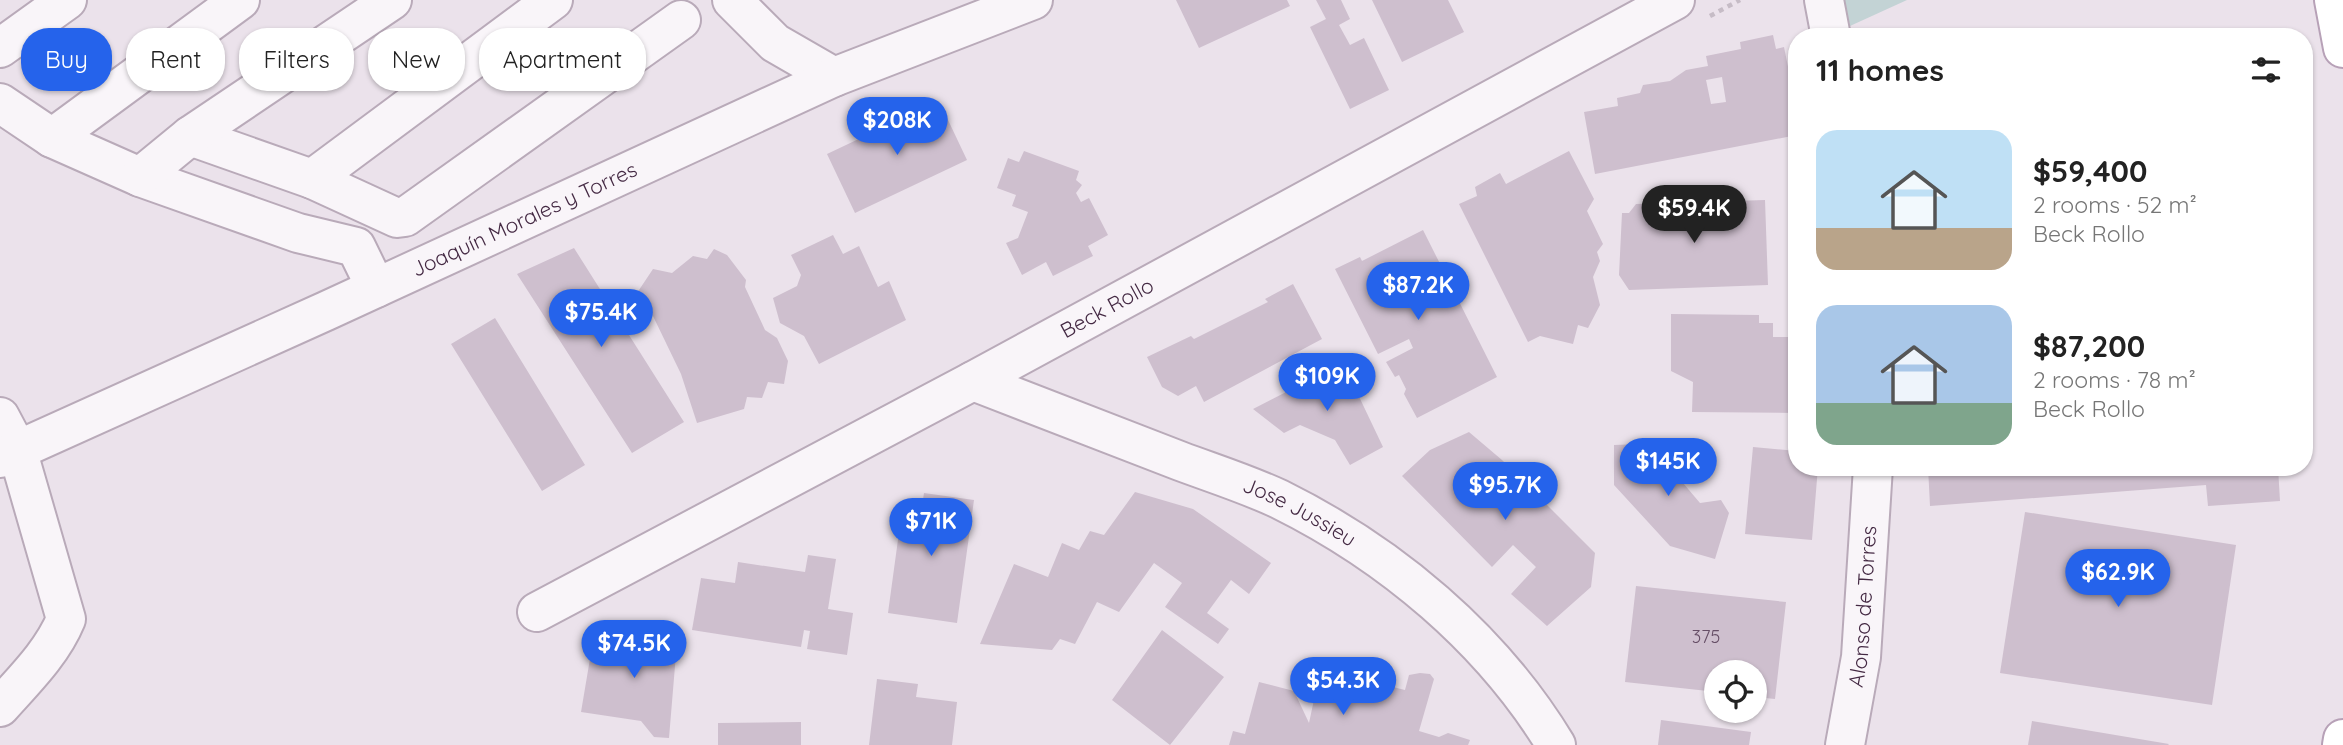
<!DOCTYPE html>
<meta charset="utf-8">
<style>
body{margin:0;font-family:Quicksand,sans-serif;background:#f2f2f2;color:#222;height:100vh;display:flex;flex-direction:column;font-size:26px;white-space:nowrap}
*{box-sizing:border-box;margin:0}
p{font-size:23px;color:#767676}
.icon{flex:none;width:38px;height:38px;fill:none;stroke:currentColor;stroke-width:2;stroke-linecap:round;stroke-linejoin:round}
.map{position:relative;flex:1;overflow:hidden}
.sheet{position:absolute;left:1788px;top:28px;width:525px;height:448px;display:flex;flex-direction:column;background:#fff;border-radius:28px;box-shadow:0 2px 5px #0004}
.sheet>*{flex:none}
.top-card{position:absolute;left:21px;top:28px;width:665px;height:63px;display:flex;gap:14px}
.controls{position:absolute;left:1704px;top:660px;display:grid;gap:14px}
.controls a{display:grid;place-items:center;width:63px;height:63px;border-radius:50%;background:#fff;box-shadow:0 2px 5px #0004;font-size:35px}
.price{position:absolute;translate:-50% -60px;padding:0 16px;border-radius:24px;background:#2563eb;color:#fff;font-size:23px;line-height:46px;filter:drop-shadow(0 2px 4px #0008)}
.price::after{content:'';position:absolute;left:50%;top:42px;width:21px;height:16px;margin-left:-10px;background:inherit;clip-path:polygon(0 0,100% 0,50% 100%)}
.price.selected{background:#222;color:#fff}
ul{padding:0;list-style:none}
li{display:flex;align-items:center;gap:21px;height:175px;padding:0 28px}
li span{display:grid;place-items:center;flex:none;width:196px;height:140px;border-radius:21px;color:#555}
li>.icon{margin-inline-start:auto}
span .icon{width:84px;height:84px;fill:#fffc;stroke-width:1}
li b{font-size:30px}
h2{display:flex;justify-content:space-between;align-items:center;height:84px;padding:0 28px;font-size:30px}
.pill{padding:0 24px;border-radius:28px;background:#fff;box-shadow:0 2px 5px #0004;font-size:24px;line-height:63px}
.pill.selected{background:#2563eb;color:#fff}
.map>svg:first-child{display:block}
.green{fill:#c3d3d5}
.building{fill:#cebfce;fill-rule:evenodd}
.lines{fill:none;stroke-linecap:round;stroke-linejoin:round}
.minor-casing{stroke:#b9aab9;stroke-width:42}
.major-casing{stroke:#b7a1b7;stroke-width:42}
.path{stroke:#c6bcc6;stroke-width:4.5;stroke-dasharray:5 5;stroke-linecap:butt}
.minor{stroke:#f9f5f9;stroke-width:38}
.major{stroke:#fff;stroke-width:38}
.labels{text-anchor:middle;stroke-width:5;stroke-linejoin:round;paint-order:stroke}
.number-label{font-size:18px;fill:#664e66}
.street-label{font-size:21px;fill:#442943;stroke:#f8f2f8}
</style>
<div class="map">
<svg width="2343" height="745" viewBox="0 0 2343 745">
<rect width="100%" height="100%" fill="#ebe2eb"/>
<path class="green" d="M1844 0H1907L1850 26Z"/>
<path class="building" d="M1176 0H1287L1290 6 1199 48Z
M1316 0H1341L1350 19 1339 25 1350 45 1364 38 1389 90 1350 109 1310 27 1326 19Z
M1372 0H1448L1464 32 1402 62Z
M1773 35 1776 49 1784 47 1797 111V135L1595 174 1584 112 1618 106 1617 98 1640 93 1643 85 1670 81 1686 70 1708 66 1706 56 1741 49 1740 42ZM1722 77 1726 102 1711 104 1706 80Z
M939 101 967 160 855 213 827 154Z
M1024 151 1079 171 1076 180 1082 185 1076 193 1081 202 1089 198 1108 235 1088 246 1093 256 1053 276 1046 262 1022 275 1006 243 1018 238 1028 212 1012 206 1016 195 997 188 1008 158 1019 162Z
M1569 151 1594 199 1587 211 1603 244 1597 252 1600 261 1593 277 1600 305 1588 328 1578 325 1573 344 1540 336 1528 342 1459 204 1477 196 1475 187 1500 173 1506 184Z
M1765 200 1768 285 1629 290 1619 275 1622 213H1629L1636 204Z
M1423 230 1497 377 1417 418 1404 394 1406 389 1399 375 1395 377 1386 362 1413 348 1409 339 1378 354 1335 269 1360 257 1362 261Z
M833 235 843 254 859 246 878 287 889 281 906 320 819 364 804 336 780 323 773 298 797 286 801 275 791 255Z
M574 248 684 422 632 453 517 274Z
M714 249 727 255 746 280 745 287 765 330 777 338 788 361 784 384 768 382 762 398 747 397 744 409 697 423 681 374 652 314 635 296 653 269 672 273 693 256 707 259Z
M1293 284 1322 339 1204 402 1196 386 1178 396 1162 387 1147 357 1191 336 1194 339 1268 302 1265 299Z
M1671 314 1759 315V323H1773V337H1797L1796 413 1692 412 1693 382 1671 371Z
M495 318 585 465 542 491 451 344Z
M1343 363 1383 447 1350 465 1335 440 1300 425 1284 433 1253 409Z
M1469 432 1502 460 1595 553 1591 587 1547 626 1511 594 1536 567 1513 545 1492 567 1402 476 1430 450Z
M1672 443 1685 460 1672 470 1700 503 1721 500 1729 513 1715 559 1670 546 1614 485V445Z
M1753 447 1797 451V467H1818L1812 540 1745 534Z
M1928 467H2278L2280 501 2208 506 2206 485 1930 506Z
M1135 492 1193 509 1271 563 1249 594 1231 580 1207 613 1229 629 1218 644 1165 607 1182 583 1154 563 1119 612 1097 602 1075 644 1060 639 1052 650 980 644 1014 564 1048 577 1062 543 1079 550 1090 531 1104 535Z
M924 493 974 500 957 623 888 613 903 503 922 506Z
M2025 512 2236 545 2212 705 2000 673Z
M808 555 836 559 828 609 853 613 847 655 807 649 810 631 804 630 801 647 692 630 701 578 735 583 738 562 805 572Z
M1636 586 1786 602 1775 699 1755 697V672H1717V692L1625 682Z
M663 628 678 630 669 738 654 737 641 721 581 712 593 641 610 644 611 636 636 641 638 634 660 635Z
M1162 630 1224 677 1170 745 1112 700Z
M1420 673 1430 674 1434 679 1419 731 1439 737 1448 733 1470 740 1468 745H1229L1233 731 1245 734 1259 682 1294 691 1309 723 1318 681 1374 694 1377 683 1405 690 1409 675Z
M877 679 918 684 916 697 957 702 952 745H869Z
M1661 720 1751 732 1749 745H1658Z
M2032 721 2169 744 2168 745H2028Z
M801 722V745H718V723Z"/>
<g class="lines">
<g class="minor-casing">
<g id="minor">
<path d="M732 0 775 43 834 77"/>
<path d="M1824 0 1831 37"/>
<path d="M0 48 67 0"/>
<path d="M0 103 52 138 140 177 298 233 356 247 376 288"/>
<path d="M190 136 312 179 553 0"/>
<path d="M52 138 240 0"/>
<path d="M140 177 190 136 392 0"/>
<path d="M312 179 397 218 405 217 681 20"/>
<path id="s1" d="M973 381C1042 407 1111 434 1180 461 1212 473 1247 484 1279 499 1390 554 1491 638 1556 745"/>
<path d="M0 417 17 449 66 619C52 653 24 680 0 707"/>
<path id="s2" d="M0 458 326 311 834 77 1033 0"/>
<path id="s3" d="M537 612 973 381 1675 0"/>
<path id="s4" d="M1845 745 1861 657 1873 467"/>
</g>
</g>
<g class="major-casing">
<path id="major" d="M2334 0 2343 48
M2342 745 2343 739"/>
</g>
<path class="path" d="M1710 16 1740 0"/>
<use href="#minor" class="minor"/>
<use href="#major" class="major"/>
</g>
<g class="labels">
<g class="number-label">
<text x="1706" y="643">375</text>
</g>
<g class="street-label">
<text dy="7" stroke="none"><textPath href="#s2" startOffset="576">Joaquín Morales y Torres</textPath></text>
<text dy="7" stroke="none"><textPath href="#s3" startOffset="646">Beck Rollo</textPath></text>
<text dy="7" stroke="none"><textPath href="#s1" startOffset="352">Jose Jussieu</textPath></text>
<text dy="7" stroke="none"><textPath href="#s4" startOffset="140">Alonso de Torres</textPath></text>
</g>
</g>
</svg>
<div class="controls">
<a><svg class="icon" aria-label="locate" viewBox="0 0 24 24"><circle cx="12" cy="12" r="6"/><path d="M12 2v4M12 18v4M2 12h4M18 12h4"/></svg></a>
</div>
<b class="price" style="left:897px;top:157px">$208K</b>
<b class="price selected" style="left:1694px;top:245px">$59.4K</b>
<b class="price" style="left:1418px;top:322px">$87.2K</b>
<b class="price" style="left:601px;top:349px">$75.4K</b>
<b class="price" style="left:1327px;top:413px">$109K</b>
<b class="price" style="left:1668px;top:498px">$145K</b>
<b class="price" style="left:1505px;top:522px">$95.7K</b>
<b class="price" style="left:931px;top:558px">$71K</b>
<b class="price" style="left:2118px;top:609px">$62.9K</b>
<b class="price" style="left:634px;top:680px">$74.5K</b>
<b class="price" style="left:1343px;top:717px">$54.3K</b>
<div class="top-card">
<a class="pill selected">Buy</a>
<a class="pill">Rent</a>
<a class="pill">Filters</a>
<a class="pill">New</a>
<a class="pill">Apartment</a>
</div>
<section class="sheet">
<h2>11 homes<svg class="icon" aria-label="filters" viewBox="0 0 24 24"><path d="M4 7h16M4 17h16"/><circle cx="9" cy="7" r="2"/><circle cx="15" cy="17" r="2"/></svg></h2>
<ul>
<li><span style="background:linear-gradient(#bfe0f5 70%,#b9a48a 0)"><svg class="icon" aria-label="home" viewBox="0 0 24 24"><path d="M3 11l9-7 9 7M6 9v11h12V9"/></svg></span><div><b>$59,400</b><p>2 rooms · 52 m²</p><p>Beck Rollo</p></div></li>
<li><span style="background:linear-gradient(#a9c7e8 70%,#7fa58c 0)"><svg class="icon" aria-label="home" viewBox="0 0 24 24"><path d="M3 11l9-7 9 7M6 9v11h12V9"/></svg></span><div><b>$87,200</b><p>2 rooms · 78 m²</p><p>Beck Rollo</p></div></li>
</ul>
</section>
</div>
